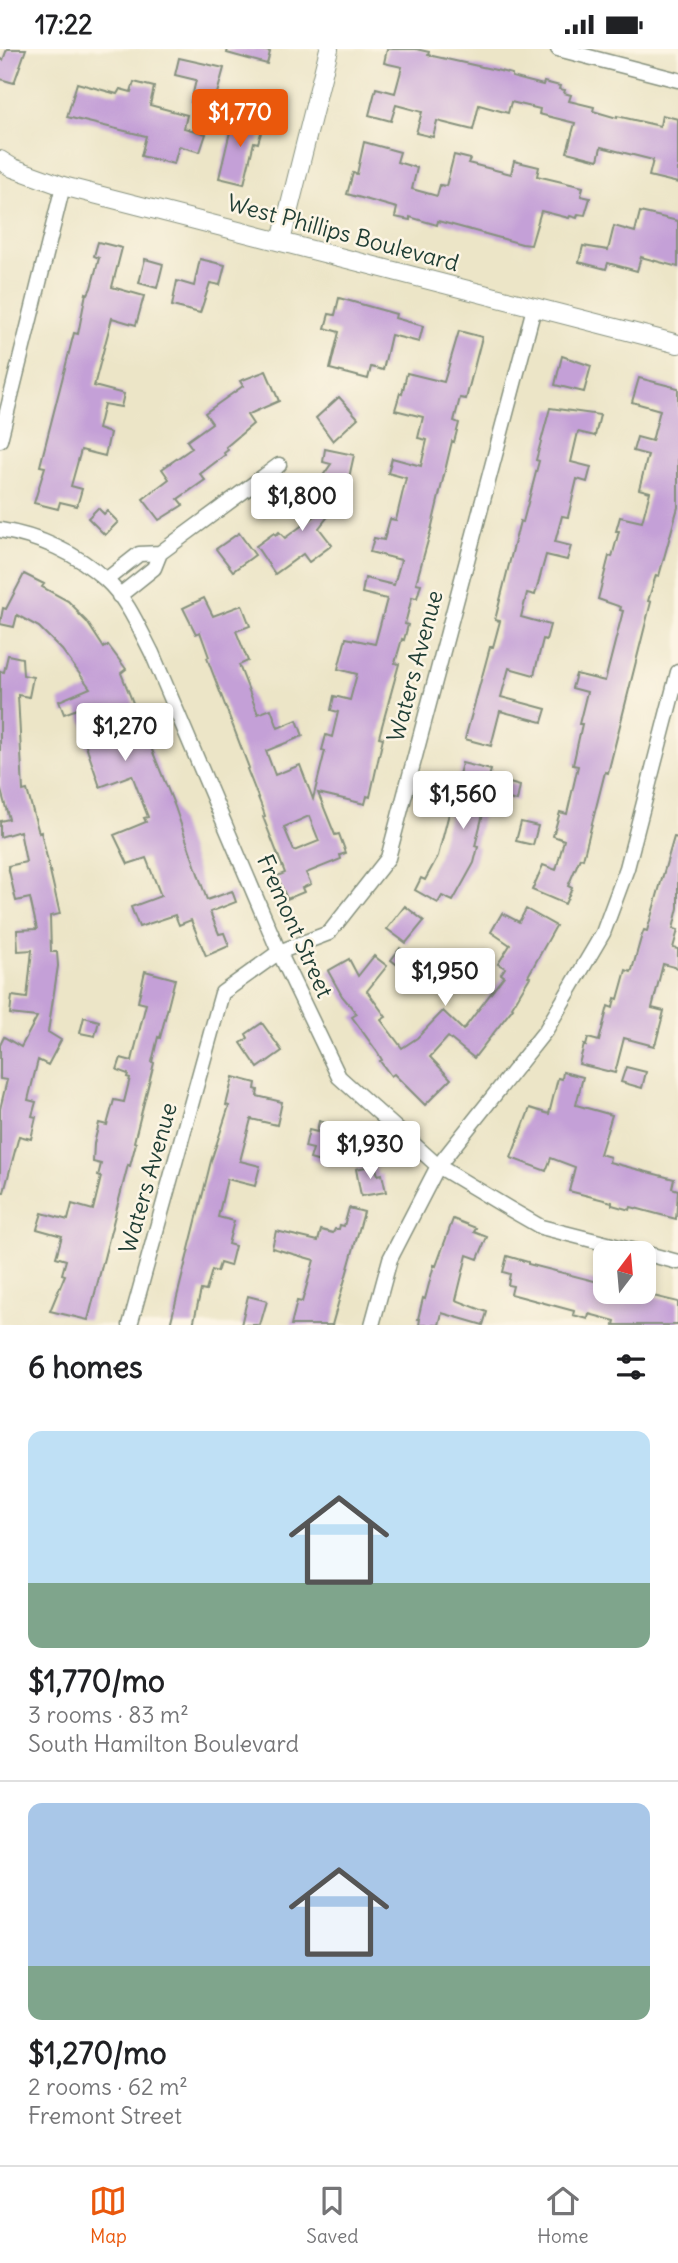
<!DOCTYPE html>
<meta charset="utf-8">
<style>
body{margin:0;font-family:Delius,sans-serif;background:#f2f2f2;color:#202124;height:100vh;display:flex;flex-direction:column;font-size:26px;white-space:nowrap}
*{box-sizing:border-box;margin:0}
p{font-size:23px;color:#757577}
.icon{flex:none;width:38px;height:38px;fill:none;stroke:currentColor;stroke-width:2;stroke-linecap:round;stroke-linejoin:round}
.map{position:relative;height:1276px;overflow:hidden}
.drawer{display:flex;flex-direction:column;background:#fff;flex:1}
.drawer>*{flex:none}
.needle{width:46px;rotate:16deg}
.tools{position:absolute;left:593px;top:1192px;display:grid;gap:14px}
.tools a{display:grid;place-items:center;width:63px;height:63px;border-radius:14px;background:#fff;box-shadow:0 4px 10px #0003;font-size:35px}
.price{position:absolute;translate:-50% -60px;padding:0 16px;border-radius:7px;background:#fff;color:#222;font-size:23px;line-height:46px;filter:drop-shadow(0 2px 4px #0008)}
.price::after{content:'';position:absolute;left:50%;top:42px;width:21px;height:16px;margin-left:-10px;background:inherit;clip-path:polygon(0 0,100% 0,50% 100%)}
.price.current{background:#ea580c;color:#fff}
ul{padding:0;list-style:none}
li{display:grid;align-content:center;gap:14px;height:371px;padding:0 28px}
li+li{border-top:2px solid #e0e0e0}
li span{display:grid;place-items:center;height:217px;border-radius:14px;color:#555}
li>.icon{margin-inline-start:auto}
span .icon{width:126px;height:126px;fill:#fffc;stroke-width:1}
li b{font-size:30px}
h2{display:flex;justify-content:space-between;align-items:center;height:84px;padding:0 28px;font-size:30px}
.status{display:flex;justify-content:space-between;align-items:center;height:49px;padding:0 35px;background:#fff;direction:ltr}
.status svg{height:19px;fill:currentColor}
.menu{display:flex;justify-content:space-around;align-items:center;height:98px;border-top:2px solid #e0e0e0;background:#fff;font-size:19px;color:#757577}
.menu a{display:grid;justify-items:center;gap:4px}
.menu .current{color:#ea580c}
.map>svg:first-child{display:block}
.building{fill:#c4a0d7;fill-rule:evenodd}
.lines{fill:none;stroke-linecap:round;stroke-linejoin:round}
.minor-casing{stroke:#86917e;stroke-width:17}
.tertiary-casing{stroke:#86917e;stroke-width:20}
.minor{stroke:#fff;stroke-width:14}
.tertiary{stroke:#fff;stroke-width:18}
.labels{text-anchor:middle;stroke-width:5;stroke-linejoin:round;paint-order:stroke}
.street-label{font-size:23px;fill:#1f3d34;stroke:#fcf5e5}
</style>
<div class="status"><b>17:22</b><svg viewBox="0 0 49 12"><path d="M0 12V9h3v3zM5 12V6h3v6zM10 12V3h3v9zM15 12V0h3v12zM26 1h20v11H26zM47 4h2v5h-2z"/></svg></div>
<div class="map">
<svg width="678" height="1276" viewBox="0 0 678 1276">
<rect width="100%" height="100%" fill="#fcf5e5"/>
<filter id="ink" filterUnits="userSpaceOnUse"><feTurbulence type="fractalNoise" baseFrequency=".0143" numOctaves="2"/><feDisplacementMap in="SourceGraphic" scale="14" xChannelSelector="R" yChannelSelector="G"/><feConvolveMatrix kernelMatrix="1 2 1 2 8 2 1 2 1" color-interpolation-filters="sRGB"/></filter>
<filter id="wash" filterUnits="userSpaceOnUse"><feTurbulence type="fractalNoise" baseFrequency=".00686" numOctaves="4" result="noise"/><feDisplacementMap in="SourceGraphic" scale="28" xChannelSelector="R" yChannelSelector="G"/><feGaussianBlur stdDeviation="1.57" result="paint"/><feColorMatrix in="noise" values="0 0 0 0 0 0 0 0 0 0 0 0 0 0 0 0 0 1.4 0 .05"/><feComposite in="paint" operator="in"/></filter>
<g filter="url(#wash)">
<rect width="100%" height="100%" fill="#ece5c7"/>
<g id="blocks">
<path class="building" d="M7 0H26L14 34 0 30V10L3 11Z
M228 0H260L270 3 267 15 227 4Z
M387 0H416L429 3 428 6 496 21 512 25V28L543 36 544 33 560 37 559 40 565 41 564 44 571 46 569 52 594 58 593 62 617 69V67L660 77 662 66 678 70V134L649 127 653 111 601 98 598 111 567 103 575 74 539 65 540 60 511 53 508 64 479 56 473 81 437 72 433 88 416 84 422 63 396 56 391 72 369 66 376 39 395 44 402 18 384 14Z
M179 9 224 19 213 59 191 53 196 31 175 26Z
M134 33 154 38 150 56 187 66 184 79 206 85 200 103 179 97 174 115 141 107 146 87 67 68 77 34 117 45 120 40 131 43Z
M234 66 264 74 258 94 254 93 244 135 219 129Z
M364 93 400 103 397 113 417 119 412 140 437 147 440 136 446 137 454 106 470 110 468 114 511 125 514 112 539 118 537 127 583 138 581 147 590 149 585 166 578 165 577 169 570 167 569 169 541 162 531 196 522 195 438 172 437 176 410 168V171L395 168 397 159 347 145 353 124 357 125Z
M640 163 678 172V218L641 208 637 222 608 214 606 220 579 213 583 197 608 201 614 177 635 183Z
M98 193 122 199 112 238 144 247 136 276 112 269 94 337 124 345 121 358 104 355 98 380 110 384 105 407 81 401 71 437 82 440 77 457 60 453 58 460 34 454 45 418 40 417 74 284 78 285 86 244 88 245 91 239 99 209 94 207Z
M145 210 163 215 157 239 139 234Z
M200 210 225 216 220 236 210 234 200 264 172 257 177 232 194 237Z
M339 249 396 265 395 269 423 277 419 293 391 286 383 321 371 318 368 330 330 320 339 283 325 279 329 265 335 266Z
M459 282 482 288 466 350 460 349 454 372 459 374 454 393 452 392 431 481 416 534 421 535 417 549 412 548 405 575 408 576 404 591 402 590 395 614 399 615 379 688 383 689 370 748 367 747 365 755 318 744 335 786 339 785 346 804 340 806 341 810 306 824 311 835 302 839 304 843 287 850 277 827 285 824 263 768 265 767 263 761 247 720 249 719 207 609 209 608 200 583 196 585 183 559 204 549 213 567 242 556 250 577 236 582 248 612 239 616 258 665 271 660 278 679 297 671 303 687 266 702 275 726 300 716 313 750 325 702 322 701 326 686 332 688 338 663 331 661 334 647 350 651 357 625 338 620 346 589 375 595 387 550 362 544 365 529 394 536 401 511 370 503 374 489 384 491 390 470 396 471 406 429 388 424 392 409 421 417 427 391 418 389 423 368 395 361 400 344 402 345 407 324 444 333ZM309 767 319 792 294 802 284 778Z
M562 307 591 317 584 343 555 336Z
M266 322 279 352 247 366 253 375 226 398 228 401 224 404 225 406 200 425 205 431 178 450 183 456 159 471 143 450 169 430 162 420 192 399 187 392 212 374 205 364 243 337 240 332Z
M639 329 678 339V458L659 527 656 526 648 552 651 553 608 724 605 723 583 810 580 809 568 837 572 839 565 855 532 841 543 816 556 821 564 791 553 787 560 763 567 765 578 717 573 716 582 675H579L587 643 572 639 576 625 605 632 623 562 620 561 621 558 598 550 609 507 612 508 619 482H616L620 468 642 473 650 443 639 440 648 406 633 402 637 388 652 392 660 361 632 353Z
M339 348 358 369 333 392 316 369Z
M550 359 600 366 595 387 578 383 571 413 591 418 587 433 577 430 568 468 562 467 555 493 571 497 567 511 546 506 535 546 527 544 521 568 550 576 546 591 543 590 534 626 509 619 501 648 546 660 542 673 500 662 491 697 465 690 490 598H493L500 572 495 571 520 472 523 473 539 412 536 411Z
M325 400 354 406 348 433 322 428 331 415 323 413Z
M318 433 341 451 319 479 332 496 309 513 303 505 275 525 256 497 274 484 276 486 279 483 285 489 315 467 302 456Z
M98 459 104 465 107 462 118 473 105 486 88 469Z
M239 484 255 506 233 522 216 500Z
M24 525 44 535 42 538 68 552 78 562 77 563 87 573 104 599 108 596 126 620 121 624 175 758 207 851 232 842 236 853 210 863 219 885 224 884 229 897 206 907 191 871 179 876 175 866 139 878 131 858 161 847 146 809 128 815 114 786 146 773 144 769 148 768 132 726 100 738 83 688 87 684 77 660 64 665 59 652 90 639 62 601 39 578 17 566 14 578 0 575 3 559 6 560Z
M8 606 22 609 23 626 33 628 29 648 18 646 23 742 27 741 39 784 41 783 60 865 50 867 51 903H57L58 917 48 983 61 991 48 1016 38 1011 28 1051 36 1053 32 1067 36 1068 31 1090 19 1087 4 1143H0V1060L7 1031 0 1030V996L4 988 21 998 37 968 10 965 12 947 27 949 32 901 18 902 17 881 37 880 30 849 16 852 8 817 26 813 20 782 0 788V772L9 770 0 738V622L4 623Z
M462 714 491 721 489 728 520 737 517 752 488 745 475 797 478 798 474 814 453 852 442 847 438 854 415 841 421 829 425 831 438 807Z
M521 773 538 777 533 796 516 792Z
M674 788 678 789V859L673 880 678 881 673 899 678 900V919L663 915 652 959 664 962 656 993 654 997 624 989 615 1024 579 1015 584 996 586 997 588 989 599 992 608 957 613 959 615 949 618 950 626 921 631 923 632 921 641 889 644 881 647 882Z
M405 857 424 872 406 894 387 880Z
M526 860 556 877 528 927 530 928 512 958 513 959 474 1009 448 988 430 1008 451 1030 425 1056 394 1025 391 1027 380 1012 382 1011 378 1004 352 968 357 965 342 947 328 922 349 910 358 927 374 907 387 917 367 942 386 968 381 971 402 999 417 989 443 962 463 981 504 927 501 925 505 919 498 915 510 896 491 883 502 864 519 873Z
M400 899 413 909 404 921 391 911Z
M145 922 175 930 160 989 158 988 152 1013 154 1014 134 1093 136 1094 130 1117 128 1116 88 1271 50 1262 65 1226 62 1225 66 1211 56 1208 62 1187 37 1180 42 1164 68 1171 72 1155 93 1161 101 1128 98 1127 101 1115 93 1113 94 1095 99 1074 107 1076 114 1051 124 1053 130 1029 127 1028 128 1025 117 1021 121 1009 132 1012 135 999 146 955 138 953Z
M84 968 99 972 95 987 80 984Z
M262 974 282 1002 258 1019 241 994 248 989 246 985Z
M626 1018 646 1023 642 1039 621 1033Z
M563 1023 583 1028 576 1056 612 1066 600 1105 610 1108 609 1113 674 1130 672 1139 678 1141 676 1170 631 1158 630 1161 612 1156V1153L569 1142 575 1118 551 1109 546 1122 511 1109 530 1059 549 1065 558 1029 562 1030Z
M233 1028 256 1034 255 1040 258 1041 257 1047 282 1053 277 1076 251 1070 240 1112 260 1117 255 1137 227 1130 218 1168 234 1172 228 1195 235 1197 230 1217 220 1214 217 1223 212 1221 206 1242 201 1241 193 1276H170L211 1112 229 1057 226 1056Z
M319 1072 340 1078 330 1116 310 1110 313 1100 305 1098 309 1081 317 1083Z
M375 1116 378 1126 382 1125 386 1143 361 1147 356 1120Z
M349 1159 364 1163 332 1276H291L297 1252 302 1253 314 1211 272 1199 276 1182 318 1192 321 1181 333 1184 335 1180H339L340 1176 344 1177Z
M453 1170 476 1179 474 1183 487 1188 478 1210 467 1206 456 1251 487 1263 483 1276 442 1264 439 1276H419L420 1270H418L423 1249 425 1250 434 1216 436 1217Z
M507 1207 528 1213V1215L606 1235V1242H646L645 1245 678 1253V1276H614L615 1272 589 1265 588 1270 573 1266 574 1262 511 1245 513 1237 508 1236 510 1225 503 1223Z
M248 1247 267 1252 260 1276H241Z"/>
</g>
</g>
<g filter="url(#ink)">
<use href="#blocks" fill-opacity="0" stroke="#86917e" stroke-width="2"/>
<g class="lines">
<g class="minor-casing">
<path id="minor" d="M558 0 678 31
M0 391 63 137
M0 481C38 487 77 504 106 531 127 550 139 579 152 604L279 903 339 1028 438 1117 508 1159 541 1178 643 1204
M106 531 139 505 160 504
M119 547 154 519 160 504 279 416
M644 1204 678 1213
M130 1276 222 944 279 903 329 884 388 809 534 259
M372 1276 390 1210 438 1117 546 981 603 884 627 819 678 623"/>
</g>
<g class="tertiary-casing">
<path id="tertiary" d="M0 111 13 119 63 137 678 295
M281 192 329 0"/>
</g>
<use href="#minor" class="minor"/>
<use href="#tertiary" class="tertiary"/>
</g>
</g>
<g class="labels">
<g class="street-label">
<text transform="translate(343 184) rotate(15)" y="8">West Phillips Boulevard</text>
<text transform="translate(415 617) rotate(-75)" y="8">Waters Avenue</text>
<text transform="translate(295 877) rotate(66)" y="8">Fremont Street</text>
<text transform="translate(148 1129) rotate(-74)" y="8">Waters Avenue</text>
</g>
</g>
</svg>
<div class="tools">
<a><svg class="needle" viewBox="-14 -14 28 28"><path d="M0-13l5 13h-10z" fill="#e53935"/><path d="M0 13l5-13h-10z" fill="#757577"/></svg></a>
</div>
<b class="price current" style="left:240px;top:100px">$1,770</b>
<b class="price" style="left:302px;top:484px">$1,800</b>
<b class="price" style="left:125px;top:714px">$1,270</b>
<b class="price" style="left:463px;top:782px">$1,560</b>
<b class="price" style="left:445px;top:959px">$1,950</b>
<b class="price" style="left:370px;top:1132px">$1,930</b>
</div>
<section class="drawer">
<h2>6 homes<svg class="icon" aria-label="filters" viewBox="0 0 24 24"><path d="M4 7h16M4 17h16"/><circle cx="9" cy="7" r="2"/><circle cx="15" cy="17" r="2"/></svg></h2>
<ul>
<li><span style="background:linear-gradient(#bfe0f5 70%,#7fa58c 0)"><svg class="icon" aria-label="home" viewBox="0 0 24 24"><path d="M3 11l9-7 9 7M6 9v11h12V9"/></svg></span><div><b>$1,770/mo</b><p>3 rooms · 83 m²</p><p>South Hamilton Boulevard</p></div></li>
<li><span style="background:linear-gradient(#a9c7e8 75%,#7fa58c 0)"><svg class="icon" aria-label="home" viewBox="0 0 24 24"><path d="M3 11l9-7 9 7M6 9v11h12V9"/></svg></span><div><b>$1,270/mo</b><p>2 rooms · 62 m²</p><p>Fremont Street</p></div></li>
</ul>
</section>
<nav class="menu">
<a class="current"><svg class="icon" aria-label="map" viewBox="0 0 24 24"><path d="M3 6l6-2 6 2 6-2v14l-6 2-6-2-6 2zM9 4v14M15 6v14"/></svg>Map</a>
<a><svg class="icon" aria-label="saved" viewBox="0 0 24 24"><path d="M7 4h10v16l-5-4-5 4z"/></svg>Saved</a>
<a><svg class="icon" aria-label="home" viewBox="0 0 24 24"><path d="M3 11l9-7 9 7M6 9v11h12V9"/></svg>Home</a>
</nav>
